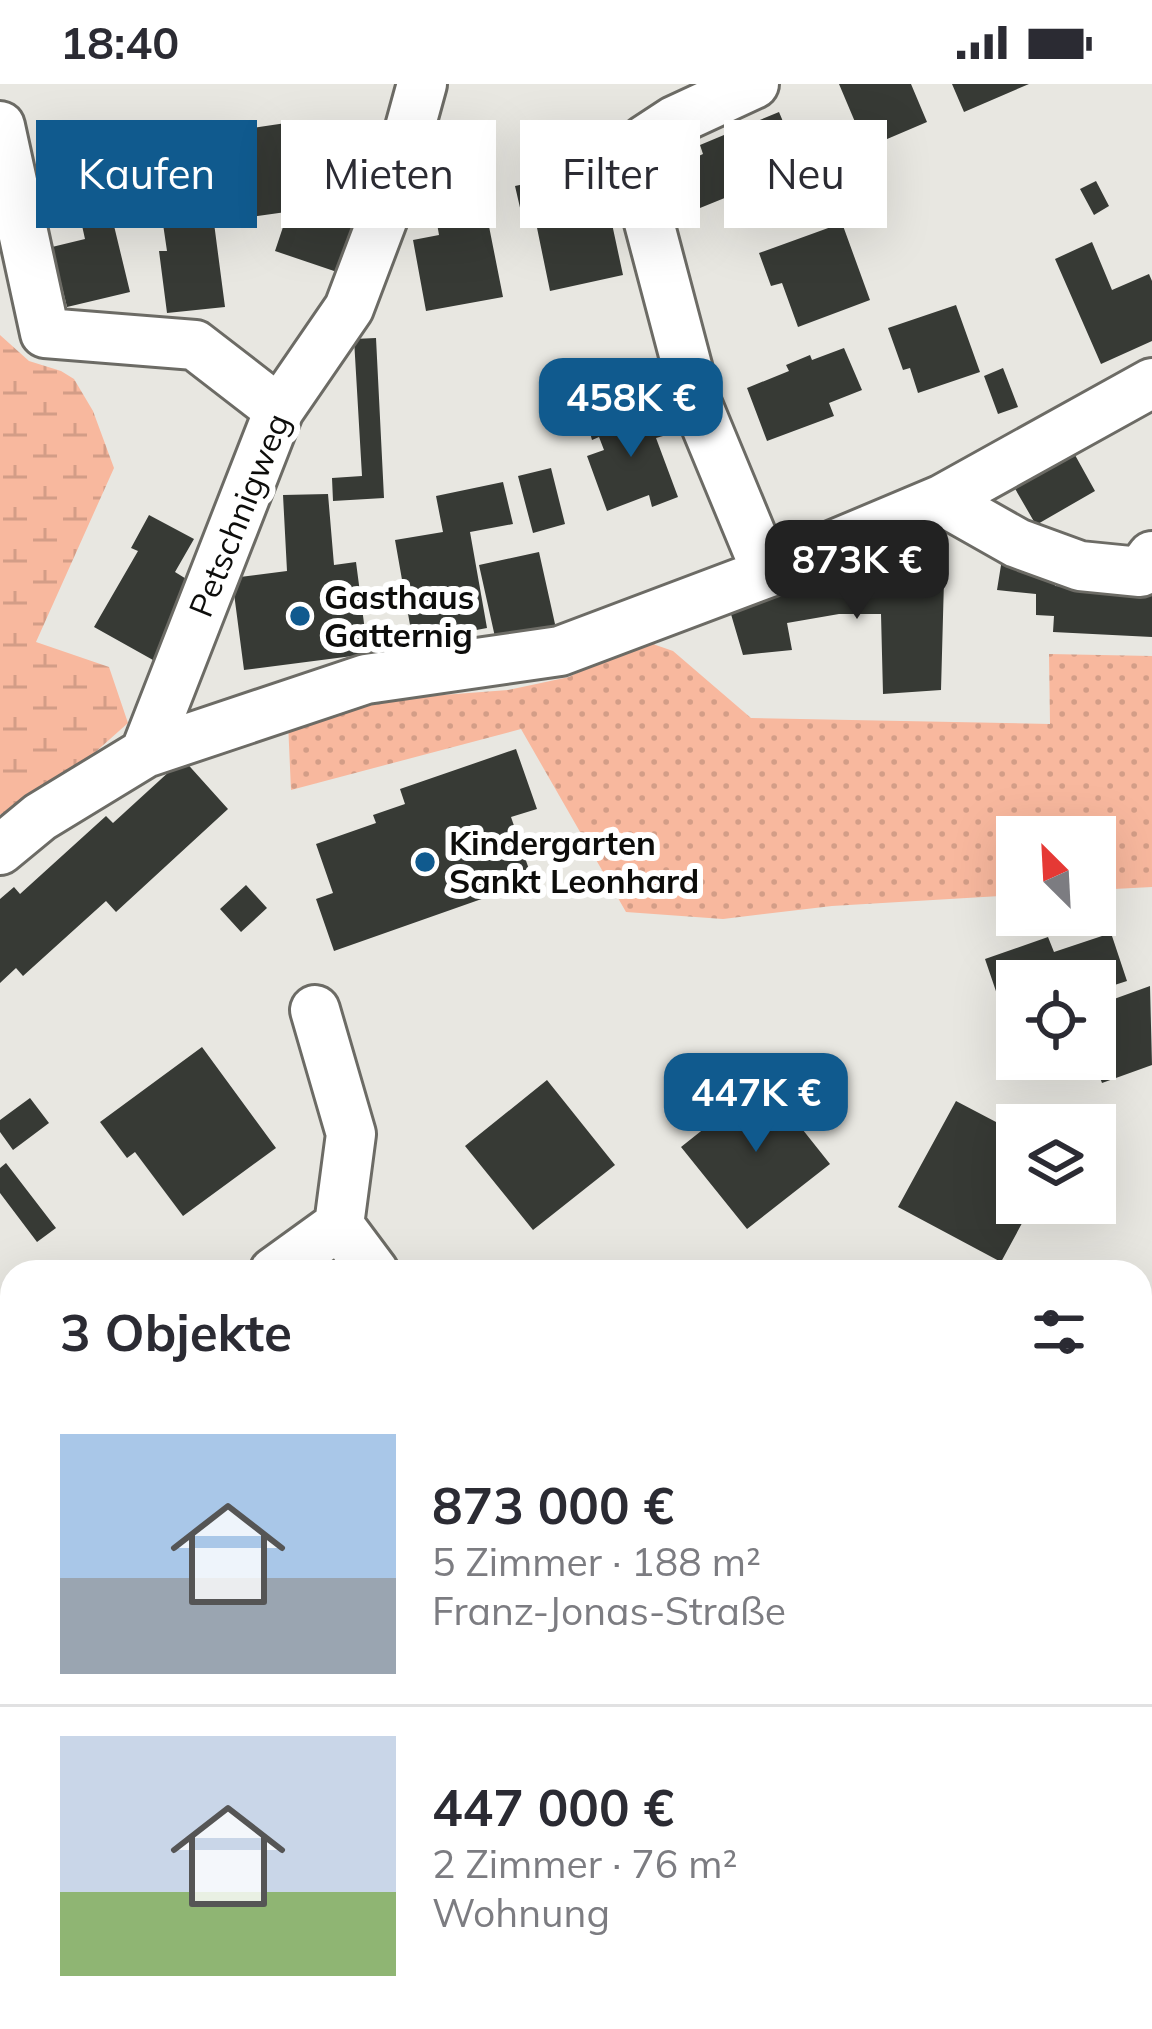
<!DOCTYPE html>
<html lang="de">
<meta charset="utf-8">
<style>
body{margin:0;font-family:Mulish,sans-serif;background:#f7f7f7;color:#2b2b33;height:100vh;display:flex;flex-direction:column;font-size:45px;white-space:nowrap}
*{box-sizing:border-box;margin:0}
p{font-size:39px;color:#7c7c81}
.icon{flex:none;width:66px;height:66px;fill:none;stroke:currentColor;stroke-width:2;stroke-linecap:round;stroke-linejoin:round}
.map{position:relative;flex:1;overflow:hidden}
.drawer{position:absolute;left:0px;top:1176px;width:1152px;height:771px;display:flex;flex-direction:column;background:#fff;border-radius:36px 36px 0 0;box-shadow:0 12px 48px #0002}
.drawer>*{flex:none}
.guide{position:absolute;left:36px;top:36px;width:1080px;height:108px;display:flex;gap:24px}
.needle{width:78px;rotate:336deg}
.fabs{position:absolute;left:996px;top:732px;display:grid;gap:24px}
.fabs a{display:grid;place-items:center;width:120px;height:120px;border-radius:0px;background:#fff;box-shadow:0 12px 48px #0002;font-size:60px}
.price{position:absolute;translate:-50% -102px;padding:0 27px;border-radius:24px;background:#105a8e;color:#fff;font-size:39px;line-height:78px;filter:drop-shadow(0 3px 6px #0008)}
.price::after{content:'';position:absolute;left:50%;top:72px;width:36px;height:27px;margin-left:-18px;background:inherit;clip-path:polygon(0 0,100% 0,50% 100%)}
.price.active{background:#222;color:#fff}
ul{padding:0;list-style:none}
li{display:flex;align-items:center;gap:36px;height:300px;padding:0 60px}
li+li{border-top:3px solid #e1e1e2}
li span{display:grid;place-items:center;flex:none;width:336px;height:240px;border-radius:0px;color:#555}
li>.icon{margin-inline-start:auto}
span .icon{width:144px;height:144px;fill:#fffc;stroke-width:1}
li b{font-size:51px}
h2{display:flex;justify-content:space-between;align-items:center;height:144px;padding:0 60px;font-size:51px}
.tag{padding:0 42px;border-radius:0px;background:#fff;box-shadow:0 12px 48px #0002;font-size:42px;line-height:108px}
.tag.active{background:#105a8e;color:#fff}
.status{display:flex;justify-content:space-between;align-items:center;height:84px;padding:0 60px;background:#fff;direction:ltr}
.status svg{height:33px;fill:currentColor}
.map>svg:first-child{display:block}
.grass{fill:url(#grass-dots)}
.wetland{fill:url(#wetland-marsh)}
.building{fill:#373a35}
.lines{fill:none;stroke-linecap:round;stroke-linejoin:round}
.minor-casing{stroke:#6c6b65;stroke-width:54}
.minor{stroke:#fff;stroke-width:48}
.poi-dot{fill:#105a8e;stroke:#fff;stroke-width:4.5}
.labels{text-anchor:middle;stroke-width:12;stroke-linejoin:round;paint-order:stroke}
.street-label{font-size:33px;fill:#0d0d0b;stroke:#fff}
.poi-label{font-size:33px;font-weight:bold;fill:#0d0d0b;stroke:#fff;text-anchor:start}
</style>
<div class="status"><b>18:40</b><svg viewBox="0 0 49 12"><path d="M0 12V9h3v3zM5 12V6h3v6zM10 12V3h3v9zM15 12V0h3v12zM26 1h20v11H26zM47 4h2v5h-2z"/></svg></div>
<div class="map">
<svg width="1152" height="1945" viewBox="0 0 1152 1945">
<defs>
<pattern id="grass-dots" width="8" height="8" patternUnits="userSpaceOnUse" patternTransform="scale(3)"><rect width="8" height="8" fill="#f8b89e"/><path d="M2 2h.1M6 6h.1" fill="none" stroke="#d39d87" stroke-width="1.8" stroke-linecap="round"/></pattern>
<pattern id="wetland-marsh" width="20" height="14" patternUnits="userSpaceOnUse" patternTransform="scale(3)"><rect width="20" height="14" fill="#f8b89e"/><path d="M1 5h8M5 5V1M11 12h8M15 12V8" fill="none" stroke="#d39d87"/></pattern>
</defs>
<rect width="100%" height="100%" fill="#e8e7e1"/>
<path class="grass" d="M650 559 673 567 751 634 1050 640 1049 570 1152 572V803L1095 806V753H1017V811L832 822 723 835 626 828 521 645 291 706 288 638 377 616 508 606 569 593 633 560Z
M1140 1319 1152 1326V1528L1140 1546Z"/>
<path class="wetland" d="M0 251 29 277 61 287 74 295 93 327 114 384 36 558 109 583 128 639 17 738 0 730Z"/>
<path class="building" d="M839 0H911L927 38 866 64Z
M952 0H1029L964 28Z
M779 28 795 66 775 75 795 123 746 144 732 111 700 124 681 80 703 70 700 61Z
M286 39 291 69H297L301 92H294L296 110 284 112 286 128 244 134 231 47Z
M224 83 227 103 201 107 198 86Z
M600 84 623 191 550 207 536 139 524 141 515 102Z
M309 90 366 109 340 189 275 167 289 125 292 126 299 107 303 109Z
M1096 97 1109 122 1094 131 1080 105Z
M482 107 503 213 426 227 413 156 439 151 433 116Z
M190 108 214 139 225 223 167 229 159 167H167L163 140 170 136 164 126Z
M109 121 130 208 67 223 52 163 85 155 79 128Z
M842 139 870 216 798 243 782 199 771 202 759 169Z
M1092 158 1112 206 1149 190 1152 197V257L1101 280 1055 175Z
M956 221 980 288 918 309 910 284 903 286 888 244Z
M376 254 384 414 333 417 332 394 362 392 354 255Z
M844 264 862 306 829 319 834 332 767 357 747 304 789 287 786 281 810 271 812 276Z
M1003 284 1018 323 998 330 984 292Z
M652 320 663 352 656 354 678 413 652 423 649 411 607 427 587 372 604 366 599 353 592 356 588 342Z
M1070 362 1095 407 1036 441 1010 396Z
M551 384 565 440 533 449 518 392Z
M503 398 513 440 470 448 487 544 413 558 395 456 443 448 436 412Z
M328 410 334 481 356 478 368 570 244 586 232 494 287 487 283 411Z
M149 431 194 455 175 488 196 501 153 576 94 543 138 467 131 464Z
M539 468 557 549 497 562 479 481Z
M1002 475 1056 487 1055 502 1152 507V553L1053 548 1054 532 1036 531V510L997 506Z
M846 491 944 496 941 606 883 610 881 530H839L787 539 792 566 743 571 728 520 795 499Z
M516 665 537 725 511 733 533 797 334 867 316 815 333 809 316 760 376 739 373 731 405 720 400 705Z
M183 675 228 725 116 828 106 817 23 892 16 884 0 899V815L14 803 20 810 106 732 113 739Z
M246 801 267 824 241 848 220 825Z
M1111 849 1127 897 1099 906 1103 919 1150 902 1152 981 1102 999 1093 975 1095 897H1017L1016 966 985 875 1048 853 1054 868Z
M202 963 276 1064 183 1132 135 1068 127 1074 100 1038Z
M547 996 615 1081 533 1146 465 1062Z
M764 997 830 1080 747 1145 681 1063Z
M30 1014 49 1039 13 1066 0 1048V1036Z
M956 1017 1017 1049V1119H1033L1001 1178 898 1123Z
M6 1079 56 1144 37 1158 0 1109V1084Z
M12 1331V1423L0 1408V1340Z
M0 1656 12 1672V1783L0 1766Z
M1152 1660V1812L1140 1841V1688Z
M12 1932V1935H104L89 1945H0V1940Z
M181 1935H257L266 1945H189Z
M352 1935H402L390 1945H360Z
M842 1935H934L947 1945H856Z"/>
<g class="lines">
<g class="minor-casing">
<path id="minor" d="M754 0 674 37 645 56 637 93 697 320 767 489
M0 42 45 249 195 261 279 326
M941 416 1017 459 1080 482 1140 488 1152 472
M145 669 279 326 349 224 391 113 422 0
M0 766 40 733 145 669 366 595 560 567 767 489 941 416 1152 299
M315 926 351 1050 339 1141 374 1188
M274 1188 339 1141
M0 1884 12 1876
M1140 1900 1152 1883
M301 1935 309 1945
M1073 1935 1091 1945"/>
</g>
<use href="#minor" class="minor"/>
</g>
<g class="poi-dot">
<circle cx="300" cy="532" r="12"/>
<circle cx="425" cy="778" r="12"/>
</g>
<g class="labels">
<g class="street-label">
<text transform="translate(239 431) rotate(-68)" y="12">Petschnigweg</text>
</g>
<g class="poi-label">
<text x="324" y="525">Gasthaus<tspan x="324" dy="38">Gatternig</tspan></text>
<text x="449" y="771">Kindergarten<tspan x="449" dy="38">Sankt Leonhard</tspan></text>
</g>
</g>
</svg>
<div class="fabs">
<a><svg class="needle" viewBox="-14 -14 28 28"><path d="M0-13l5 13h-10z" fill="#e53935"/><path d="M0 13l5-13h-10z" fill="#7c7c81"/></svg></a>
<a><svg class="icon" aria-label="locate" viewBox="0 0 24 24"><circle cx="12" cy="12" r="6"/><path d="M12 2v4M12 18v4M2 12h4M18 12h4"/></svg></a>
<a><svg class="icon" aria-label="layers" viewBox="0 0 24 24"><path d="M12 4l9 5-9 5-9-5zM3 14l9 5 9-5"/></svg></a>
</div>
<b class="price" style="left:631px;top:376px">458K €</b>
<b class="price active" style="left:857px;top:538px">873K €</b>
<b class="price" style="left:756px;top:1071px">447K €</b>
<div class="guide">
<a class="tag active">Kaufen</a>
<a class="tag">Mieten</a>
<a class="tag">Filter</a>
<a class="tag">Neu</a>
</div>
<section class="drawer">
<h2>3 Objekte<svg class="icon" aria-label="filters" viewBox="0 0 24 24"><path d="M4 7h16M4 17h16"/><circle cx="9" cy="7" r="2"/><circle cx="15" cy="17" r="2"/></svg></h2>
<ul>
<li><span style="background:linear-gradient(#a9c7e8 60%,#9aa5b1 0)"><svg class="icon" aria-label="home" viewBox="0 0 24 24"><path d="M3 11l9-7 9 7M6 9v11h12V9"/></svg></span><div><b>873 000 €</b><p>5 Zimmer · 188 m²</p><p>Franz-Jonas-Straße</p></div></li>
<li><span style="background:linear-gradient(#c9d6e8 65%,#8fb573 0)"><svg class="icon" aria-label="home" viewBox="0 0 24 24"><path d="M3 11l9-7 9 7M6 9v11h12V9"/></svg></span><div><b>447 000 €</b><p>2 Zimmer · 76 m²</p><p>Wohnung</p></div></li>
</ul>
</section>
</div>
